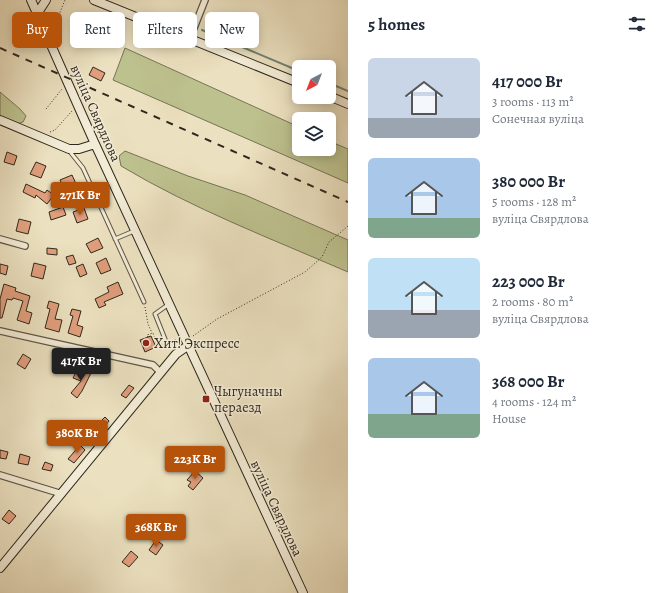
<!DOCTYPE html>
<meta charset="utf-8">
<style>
body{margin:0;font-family:Alegreya,serif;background:#f2f2f3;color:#1f2937;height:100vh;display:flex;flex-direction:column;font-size:15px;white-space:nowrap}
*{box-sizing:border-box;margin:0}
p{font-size:13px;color:#747a83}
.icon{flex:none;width:22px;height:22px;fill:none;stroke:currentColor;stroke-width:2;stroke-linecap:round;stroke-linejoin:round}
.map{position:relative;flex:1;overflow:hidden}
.sheet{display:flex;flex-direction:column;background:#fff;width:320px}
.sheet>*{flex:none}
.banner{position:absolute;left:12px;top:12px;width:276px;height:36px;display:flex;gap:8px}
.needle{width:26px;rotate:222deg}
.fabs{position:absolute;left:292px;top:60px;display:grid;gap:8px}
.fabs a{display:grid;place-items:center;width:44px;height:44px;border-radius:6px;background:#fff;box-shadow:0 2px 10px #0003;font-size:20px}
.price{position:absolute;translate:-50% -34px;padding:0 9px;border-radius:4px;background:#b45309;color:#fff;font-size:13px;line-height:26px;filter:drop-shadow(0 1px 2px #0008)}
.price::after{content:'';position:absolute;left:50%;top:24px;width:12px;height:9px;margin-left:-6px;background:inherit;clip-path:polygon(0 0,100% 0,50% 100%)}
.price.current{background:#222;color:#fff}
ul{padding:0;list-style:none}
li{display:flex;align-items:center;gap:12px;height:100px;padding:0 20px}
li span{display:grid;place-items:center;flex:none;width:112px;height:80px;border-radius:6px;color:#555}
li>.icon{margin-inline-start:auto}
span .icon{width:48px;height:48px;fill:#fffc;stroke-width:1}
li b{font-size:17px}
h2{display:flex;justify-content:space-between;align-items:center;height:48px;padding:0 20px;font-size:17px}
.tag{padding:0 14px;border-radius:6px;background:#fff;box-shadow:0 2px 10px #0003;font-size:14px;line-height:36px}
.tag.current{background:#b45309;color:#fff}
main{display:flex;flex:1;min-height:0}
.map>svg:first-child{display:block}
.green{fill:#bdc18e;stroke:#767456}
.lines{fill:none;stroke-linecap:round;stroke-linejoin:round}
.stream{stroke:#6f8273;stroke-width:2}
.building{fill:#e09e7c;stroke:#30281d}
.lane-casing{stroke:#5f5646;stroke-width:5}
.street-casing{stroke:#5f5646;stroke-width:8}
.secondary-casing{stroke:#30281d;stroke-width:10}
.path{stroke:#30281d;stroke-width:1;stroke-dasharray:1 2;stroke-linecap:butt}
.lane{stroke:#f2ebd5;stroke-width:3}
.street{stroke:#f2ebd5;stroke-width:5.5}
.secondary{stroke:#f2ebd5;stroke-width:8}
.rail{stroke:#30281d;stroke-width:2;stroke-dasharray:7 7;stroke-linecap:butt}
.poi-dot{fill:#8f2418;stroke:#f2ebd5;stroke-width:1.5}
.labels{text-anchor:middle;stroke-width:3;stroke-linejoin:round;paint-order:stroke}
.street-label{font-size:14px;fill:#30281d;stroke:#f2ebd5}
.poi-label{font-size:14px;fill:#30281d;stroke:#f2ebd5;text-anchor:start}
</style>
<main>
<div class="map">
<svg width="348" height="593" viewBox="0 0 348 593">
<rect width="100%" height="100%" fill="#ebe0bf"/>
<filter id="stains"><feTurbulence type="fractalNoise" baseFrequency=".005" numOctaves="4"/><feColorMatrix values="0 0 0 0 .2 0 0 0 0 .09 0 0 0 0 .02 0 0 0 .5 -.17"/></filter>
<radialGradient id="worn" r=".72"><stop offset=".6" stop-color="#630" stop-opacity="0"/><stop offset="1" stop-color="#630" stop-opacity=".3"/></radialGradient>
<path class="green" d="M125 48 299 127V149H329V141L348 149V183L113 80Z
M0 92 20 109 26 116 23 122 17 124 0 116Z
M125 151 188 176 245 195 348 240V272C272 239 193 209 121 166L119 156Z"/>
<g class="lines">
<path class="stream" d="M202 30 299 71
M329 83 348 91"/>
</g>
<path class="building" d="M93 67 105 73 101 81 89 75Z
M7 152 17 156 14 165 4 162Z
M36 162 46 166 41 178 30 174Z
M72 175 77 186 65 191 60 180Z
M26 184 45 193 47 190 54 195 47 204 36 195 35 198 23 192Z
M63 207 66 215 51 220 49 212Z
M84 208 88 219 77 223 73 212Z
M19 219 31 222 28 234 16 231Z
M98 238 103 248 91 253 86 244Z
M47 248 57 249V255L47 254Z
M73 255 76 263 69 265 66 257Z
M106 258 111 270 101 274 96 263Z
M34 263 46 266 43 279 31 276Z
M0 264 8 266 6 275 0 273Z
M83 264 87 274 80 277 76 267Z
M118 282 123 294 104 302 106 305 99 308 95 299 109 292 107 287Z
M4 284 16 288 15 291 30 296 26 311 32 313 29 324 17 320 23 301 13 298 12 300 7 299 2 318H0V299Z
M49 301 59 304 55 319 62 320 59 332 45 328 50 309 47 308Z
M72 309 81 311 77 325 83 327 80 337 68 333 73 316 70 315Z
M151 336 156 347 145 352 140 340Z
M23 354 31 359 25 369 17 364Z
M56 359 68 362 65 373 53 370Z
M78 368 88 373 92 371 82 391 77 398 71 393 81 381 73 378Z
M129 385 134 388 126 398 121 395Z
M105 417 109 421 104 427 99 423Z
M80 445 85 450 74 463 68 459Z
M183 447 188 450 182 457 177 454Z
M0 450 8 452 6 459 0 458Z
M20 454 30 457 28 465 18 463Z
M45 462 53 465 51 471 42 469Z
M195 471 203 478 193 490 188 486 191 482 187 480Z
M9 510 16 516 9 524 2 519Z
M156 540 163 545 156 555 149 550Z
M131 551 138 557 129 567 122 562Z"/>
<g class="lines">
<g class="lane-casing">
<path id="lane" d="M72 150 71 153 83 168 144 302
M115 239 134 231
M165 339 155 314 169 304"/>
</g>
<g class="street-casing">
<path id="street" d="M190 38 205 0
M0 239 25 246
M0 331 153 365 161 373
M0 475 62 494"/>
</g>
<g class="secondary-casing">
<path id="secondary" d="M31 0 95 144 303 593
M94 0 299 83
M37 14 46 0
M329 96 348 104
M0 120 69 149H79L95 144
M0 568 171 360 176 354 189 345"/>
</g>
<path class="path" d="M53 29 65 0
M73 77 83 82 80 89
M46 109 62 89
M50 132 55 130 72 111
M145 307 148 324 152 333
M193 336 217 319 305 272 322 257 329 242 348 226
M148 337 147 335 153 333 158 347 164 344
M169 342 177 339
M175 346 177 340"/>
<use href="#lane" class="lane"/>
<use href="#street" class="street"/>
<use href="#secondary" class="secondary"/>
<path class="rail" d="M0 48 348 202"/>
</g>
<g class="poi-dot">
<circle cx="146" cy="343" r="4"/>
<rect x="202" y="395" width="8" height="8" rx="2"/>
</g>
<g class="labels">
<g class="street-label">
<text transform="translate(96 113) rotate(66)" y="5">вуліца Свярдлова</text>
<text transform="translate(277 508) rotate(65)" y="5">вуліца Свярдлова</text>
</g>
<g class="poi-label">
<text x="154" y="348">Хит! Экспресс</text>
<text x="214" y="396">Чыгуначны<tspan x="214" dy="16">пераезд</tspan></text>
</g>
</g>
<rect width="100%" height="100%" filter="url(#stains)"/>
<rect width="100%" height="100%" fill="url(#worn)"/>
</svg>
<div class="fabs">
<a><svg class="needle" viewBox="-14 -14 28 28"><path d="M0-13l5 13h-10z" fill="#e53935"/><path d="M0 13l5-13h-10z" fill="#747a83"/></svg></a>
<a><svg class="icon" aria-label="layers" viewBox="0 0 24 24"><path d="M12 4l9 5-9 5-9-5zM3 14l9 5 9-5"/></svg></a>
</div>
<b class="price" style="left:80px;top:216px">271K Br</b>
<b class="price current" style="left:81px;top:382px">417K Br</b>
<b class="price" style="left:77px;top:454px">380K Br</b>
<b class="price" style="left:195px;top:480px">223K Br</b>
<b class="price" style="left:156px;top:548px">368K Br</b>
<div class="banner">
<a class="tag current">Buy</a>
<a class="tag">Rent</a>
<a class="tag">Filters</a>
<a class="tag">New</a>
</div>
</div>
<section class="sheet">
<h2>5 homes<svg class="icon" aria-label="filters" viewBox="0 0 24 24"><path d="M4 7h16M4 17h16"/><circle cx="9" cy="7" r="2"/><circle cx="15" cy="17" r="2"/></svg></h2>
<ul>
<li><span style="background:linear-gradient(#c9d6e8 75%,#9aa5b1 0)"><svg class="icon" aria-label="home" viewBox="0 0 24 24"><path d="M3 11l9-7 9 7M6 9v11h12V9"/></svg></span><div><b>417 000 Br</b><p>3 rooms · 113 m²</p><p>Сонечная вуліца</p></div></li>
<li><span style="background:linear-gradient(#a9c7e8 75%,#7fa58c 0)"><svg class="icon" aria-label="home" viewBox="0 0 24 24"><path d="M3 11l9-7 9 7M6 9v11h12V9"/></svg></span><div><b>380 000 Br</b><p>5 rooms · 128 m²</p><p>вуліца Свярдлова</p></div></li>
<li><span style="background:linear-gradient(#bfe0f5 65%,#9aa5b1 0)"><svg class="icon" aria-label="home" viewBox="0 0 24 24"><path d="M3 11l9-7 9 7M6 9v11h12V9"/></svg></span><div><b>223 000 Br</b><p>2 rooms · 80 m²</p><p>вуліца Свярдлова</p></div></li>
<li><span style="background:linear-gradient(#a9c7e8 70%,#7fa58c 0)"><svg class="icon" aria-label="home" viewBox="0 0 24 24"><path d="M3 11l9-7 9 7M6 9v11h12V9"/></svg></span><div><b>368 000 Br</b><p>4 rooms · 124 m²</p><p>House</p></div></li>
</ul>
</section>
</main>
